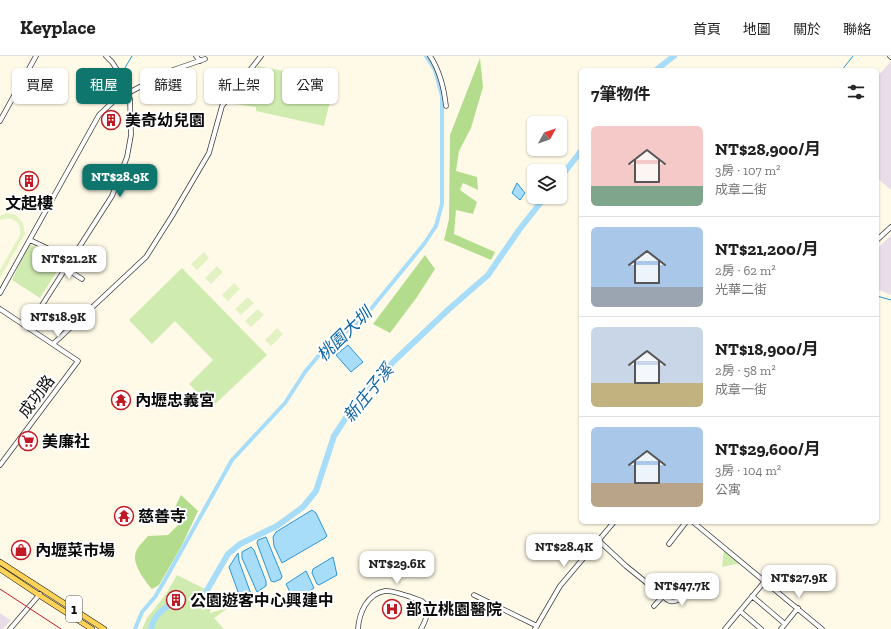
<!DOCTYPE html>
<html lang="zh-TW">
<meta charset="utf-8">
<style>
body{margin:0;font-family:"Zilla Slab","Noto Sans TC",serif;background:#f6f6f6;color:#222;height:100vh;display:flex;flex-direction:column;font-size:15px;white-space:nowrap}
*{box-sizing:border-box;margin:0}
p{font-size:13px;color:#767676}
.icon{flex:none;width:22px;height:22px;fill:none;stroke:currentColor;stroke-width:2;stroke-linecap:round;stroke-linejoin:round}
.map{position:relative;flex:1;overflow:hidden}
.sheet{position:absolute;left:579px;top:12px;width:300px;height:456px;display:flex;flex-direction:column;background:#fff;border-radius:6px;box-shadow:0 1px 3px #0004}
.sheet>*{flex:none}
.banner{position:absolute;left:12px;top:12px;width:380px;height:36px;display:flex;gap:8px}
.needle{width:26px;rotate:50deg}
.fabs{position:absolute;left:527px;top:60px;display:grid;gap:8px}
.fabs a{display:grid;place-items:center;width:40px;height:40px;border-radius:6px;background:#fff;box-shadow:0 1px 3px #0004;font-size:20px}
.price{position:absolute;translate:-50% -34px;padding:0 9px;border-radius:8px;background:#fff;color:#222;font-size:13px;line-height:26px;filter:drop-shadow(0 1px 2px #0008)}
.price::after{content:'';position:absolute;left:50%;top:24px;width:12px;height:9px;margin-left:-6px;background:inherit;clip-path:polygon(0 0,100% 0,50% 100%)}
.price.selected{background:#0f766e;color:#fff}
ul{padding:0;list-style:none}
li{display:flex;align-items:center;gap:12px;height:100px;padding:0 12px}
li+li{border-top:1px solid #e0e0e0}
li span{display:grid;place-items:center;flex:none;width:112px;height:80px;border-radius:6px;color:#555}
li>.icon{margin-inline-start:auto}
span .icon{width:48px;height:48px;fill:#fffc;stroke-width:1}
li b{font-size:17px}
h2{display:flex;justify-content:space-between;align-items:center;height:48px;padding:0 12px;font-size:17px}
.tag{padding:0 14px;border-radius:6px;background:#fff;box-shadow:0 1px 3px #0004;font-size:14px;line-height:36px}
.tag.selected{background:#0f766e;color:#fff}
header{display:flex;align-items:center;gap:24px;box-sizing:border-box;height:56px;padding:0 20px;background:#fff;border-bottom:1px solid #e0e0e0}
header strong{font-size:19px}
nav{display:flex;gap:22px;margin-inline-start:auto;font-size:14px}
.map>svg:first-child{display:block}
.industrial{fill:#e9ddea}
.green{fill:#cfebaf}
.forest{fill:#b3dd8d}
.pitch{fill:#e2f2c2}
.water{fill:#a8ddfa;stroke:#2a95d6}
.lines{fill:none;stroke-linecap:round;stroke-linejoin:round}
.stream{stroke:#2a95d6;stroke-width:1}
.canal{stroke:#a8ddfa;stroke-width:4}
.river{stroke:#a8ddfa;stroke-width:6}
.minor-casing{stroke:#3d3d3d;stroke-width:5.5}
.major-casing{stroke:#1b1b1b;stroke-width:6}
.minor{stroke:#fff;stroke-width:4}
.major{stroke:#ffd357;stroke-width:5}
.rail{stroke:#c21a25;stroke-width:1}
.labels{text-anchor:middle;stroke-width:4;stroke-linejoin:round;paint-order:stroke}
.shield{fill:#fff;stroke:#545454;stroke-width:1}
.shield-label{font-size:15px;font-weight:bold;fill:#0a0a0a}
.poi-label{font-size:16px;font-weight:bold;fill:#0a0a0a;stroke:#fff;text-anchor:start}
.street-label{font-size:16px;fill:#0a0a0a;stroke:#fff}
.water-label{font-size:17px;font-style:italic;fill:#0d64a3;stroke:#fff}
</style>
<header>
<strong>Keyplace</strong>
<nav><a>首頁</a><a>地圖</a><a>關於</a><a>聯絡</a></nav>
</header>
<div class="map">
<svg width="891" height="573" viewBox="0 0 891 573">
<rect width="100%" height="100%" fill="#fffae7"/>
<path class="industrial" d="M891 5V134L877 122V21Z
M891 179V239L877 233V193Z
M0 557 11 564 3 573H0Z"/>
<path class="green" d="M258 10 335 25 324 70 256 55V51L228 47 238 37Z
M29 188 64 204 40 242 12 224Z
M182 212 267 299 212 351 189 328 213 304 175 265 152 288 129 264Z
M724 493 741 507 722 511Z
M177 519 207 534 202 539 201 546 211 547 210 557 228 552 214 562 224 573H142L147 562 166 538Z"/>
<path class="forest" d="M480 2 483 31 471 72 459 95 456 115 477 121 478 134 463 127 460 134 477 146 473 158 456 154 454 178 495 196 491 204 444 184 449 163 450 79Z
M425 199 435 213 417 241 390 277 373 268Z
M181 439 198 455 181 491 159 529 152 533C145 525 131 507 136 496 138 490 144 485 148 480L168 479 179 468 176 462 171 459Z"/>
<path class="pitch" d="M6 157 16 159 23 167 25 178 0 222V214L20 179C22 166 12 159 0 164V160Z
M204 196 209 202 197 214 191 208Z
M217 210 223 216 211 228 205 222Z
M234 227 240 233 228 245 222 239Z
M248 241 254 247 241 259 235 253Z
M258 253 264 259 251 271 245 265Z
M277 272 283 278 271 290 265 284Z"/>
<path class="water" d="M517 127 525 137 520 144 512 137Z
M348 289 363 306 351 316 336 299Z
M312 454 316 457 327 480 325 482 282 507 274 490 273 481 276 476Z
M266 481 282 520 281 523 274 526 271 525 257 487 258 484Z
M251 491 254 494 266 525V530L257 536 242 502V496Z
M238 497 239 505 251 538 241 544 229 511Z
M333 501 337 519 319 529 317 528 312 517 313 513Z
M306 515 314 532 298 543 294 544 286 528Z"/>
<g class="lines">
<path class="stream" d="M842 14 853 0
M122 17 132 0
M877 240 891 244"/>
<path class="canal" d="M135 573 142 556 155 541 165 524 232 404 285 347 305 316 320 298 366 259 424 188 436 170 442 148V40L435 14 426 0"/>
<path class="river" d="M656 14 674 0
M560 122 581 95
M206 536 228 498 240 488 277 470 303 451 316 435 334 380 355 348 394 305 449 253 488 219 519 174 545 141
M151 573C153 562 161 553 171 549"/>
<g class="minor-casing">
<path id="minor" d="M196 0 200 5
M430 0C440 15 444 32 446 50
M890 0 891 1
M0 65 36 0
M30 184 70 203
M877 184 891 171
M65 212 82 223
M0 237 99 59 115 44 170 15 205 3
M0 253 78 305 0 409
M28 271 112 140 127 101 131 79 130 43 121 20 112 6 106 0
M53 288 146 201 172 160 209 97 222 50 261 0
M693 466 822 573
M598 484 626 510 663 540 654 550
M669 488 686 466
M474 539 537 570
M663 540C668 545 671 547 678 544L693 525
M752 540 785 568
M740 555 761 573
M10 573 40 538
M358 573C359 557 367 538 385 535 393 534 414 542 422 545 431 553 426 564 421 573
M535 573 560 530 614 466
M725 573 765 525
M781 573 798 552"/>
</g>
<g class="major-casing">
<path id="major" d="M0 506 104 573
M0 513 39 539 92 573"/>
</g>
<use href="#minor" class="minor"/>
<use href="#major" class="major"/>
<path class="rail" d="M0 533 61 573"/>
</g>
<defs>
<g id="building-ring" transform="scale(1)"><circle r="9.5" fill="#fff" stroke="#c21a25" stroke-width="1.5"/><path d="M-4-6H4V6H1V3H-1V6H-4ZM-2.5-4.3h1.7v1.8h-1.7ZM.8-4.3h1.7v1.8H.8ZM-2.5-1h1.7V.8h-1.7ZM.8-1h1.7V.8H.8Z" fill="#c21a25"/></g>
<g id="temple-ring" transform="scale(1)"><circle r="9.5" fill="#fff" stroke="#c21a25" stroke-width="1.5"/><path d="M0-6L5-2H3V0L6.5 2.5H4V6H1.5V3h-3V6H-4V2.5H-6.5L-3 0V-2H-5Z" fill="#c21a25"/></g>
<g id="supermarket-ring" transform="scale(1)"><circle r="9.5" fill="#fff" stroke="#c21a25" stroke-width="1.5"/><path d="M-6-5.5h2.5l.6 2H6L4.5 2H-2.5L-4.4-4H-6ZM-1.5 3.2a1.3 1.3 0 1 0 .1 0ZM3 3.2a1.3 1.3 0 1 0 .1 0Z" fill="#c21a25"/></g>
<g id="shop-ring" transform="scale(1)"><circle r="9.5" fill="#fff" stroke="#c21a25" stroke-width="1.5"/><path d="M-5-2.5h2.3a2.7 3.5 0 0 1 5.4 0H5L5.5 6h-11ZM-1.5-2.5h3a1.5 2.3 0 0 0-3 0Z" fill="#c21a25"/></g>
<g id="hospital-ring" transform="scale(1)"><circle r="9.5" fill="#fff" stroke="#c21a25" stroke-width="1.5"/><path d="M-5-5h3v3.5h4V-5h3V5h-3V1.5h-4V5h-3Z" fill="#c21a25"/></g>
</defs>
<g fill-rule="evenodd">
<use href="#building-ring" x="111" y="64"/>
<use href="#building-ring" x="29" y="125"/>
<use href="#temple-ring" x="121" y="344"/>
<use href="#supermarket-ring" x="28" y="385"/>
<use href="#temple-ring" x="124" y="460"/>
<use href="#shop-ring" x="21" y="494"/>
<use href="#building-ring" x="176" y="544"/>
<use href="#hospital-ring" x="392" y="553"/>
</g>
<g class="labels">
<rect class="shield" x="66" y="540" width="16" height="26" rx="3"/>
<g class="shield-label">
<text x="74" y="558">1</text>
</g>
<g class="poi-label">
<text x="125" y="70">美奇幼兒園</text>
<text x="29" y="153" text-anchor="middle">文起樓</text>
<text x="135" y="350">內壢忠義宮</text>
<text x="42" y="391">美廉社</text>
<text x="138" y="466">慈善寺</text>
<text x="35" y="500">內壢菜市場</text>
<text x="190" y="550">公園遊客中心興建中</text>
<text x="406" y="559">部立桃園醫院</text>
</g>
<g class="street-label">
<text transform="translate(36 340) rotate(-53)" y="6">成功路</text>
</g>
<g class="water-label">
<text transform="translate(344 278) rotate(-44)" y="6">桃園大圳</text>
<text transform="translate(368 337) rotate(-51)" y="6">新庄子溪</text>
</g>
</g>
</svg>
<div class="fabs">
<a><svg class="needle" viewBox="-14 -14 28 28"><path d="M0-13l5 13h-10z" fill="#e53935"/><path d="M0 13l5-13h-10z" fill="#767676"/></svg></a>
<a><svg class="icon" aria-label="layers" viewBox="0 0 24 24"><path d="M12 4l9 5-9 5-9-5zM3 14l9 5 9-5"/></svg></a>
</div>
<b class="price selected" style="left:120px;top:142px">NT$28.9K</b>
<b class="price" style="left:69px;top:224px">NT$21.2K</b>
<b class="price" style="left:58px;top:282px">NT$18.9K</b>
<b class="price" style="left:564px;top:512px">NT$28.4K</b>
<b class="price" style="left:397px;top:529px">NT$29.6K</b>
<b class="price" style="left:799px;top:543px">NT$27.9K</b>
<b class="price" style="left:682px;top:551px">NT$47.7K</b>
<div class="banner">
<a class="tag">買屋</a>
<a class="tag selected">租屋</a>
<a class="tag">篩選</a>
<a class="tag">新上架</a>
<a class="tag">公寓</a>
</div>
<section class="sheet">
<h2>7筆物件<svg class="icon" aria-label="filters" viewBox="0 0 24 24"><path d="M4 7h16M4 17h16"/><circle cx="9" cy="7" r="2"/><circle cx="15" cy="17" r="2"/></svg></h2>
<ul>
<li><span style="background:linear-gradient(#f6c9c9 75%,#7fa58c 0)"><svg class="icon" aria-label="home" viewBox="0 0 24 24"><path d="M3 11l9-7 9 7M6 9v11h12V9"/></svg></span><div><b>NT$28,900/月</b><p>3房 · 107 m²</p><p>成章二街</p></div></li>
<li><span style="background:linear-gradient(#a9c7e8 75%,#9aa5b1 0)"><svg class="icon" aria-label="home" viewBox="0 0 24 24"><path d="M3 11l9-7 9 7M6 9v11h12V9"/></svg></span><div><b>NT$21,200/月</b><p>2房 · 62 m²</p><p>光華二街</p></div></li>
<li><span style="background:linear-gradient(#c9d6e8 70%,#c2b280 0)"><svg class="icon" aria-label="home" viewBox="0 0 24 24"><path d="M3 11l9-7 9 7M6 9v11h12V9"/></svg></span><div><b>NT$18,900/月</b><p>2房 · 58 m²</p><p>成章一街</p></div></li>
<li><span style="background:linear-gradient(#a9c7e8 70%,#b9a48a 0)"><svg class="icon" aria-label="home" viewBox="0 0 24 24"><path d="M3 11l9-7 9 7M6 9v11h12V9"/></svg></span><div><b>NT$29,600/月</b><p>3房 · 104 m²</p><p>公寓</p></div></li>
</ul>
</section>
</div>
